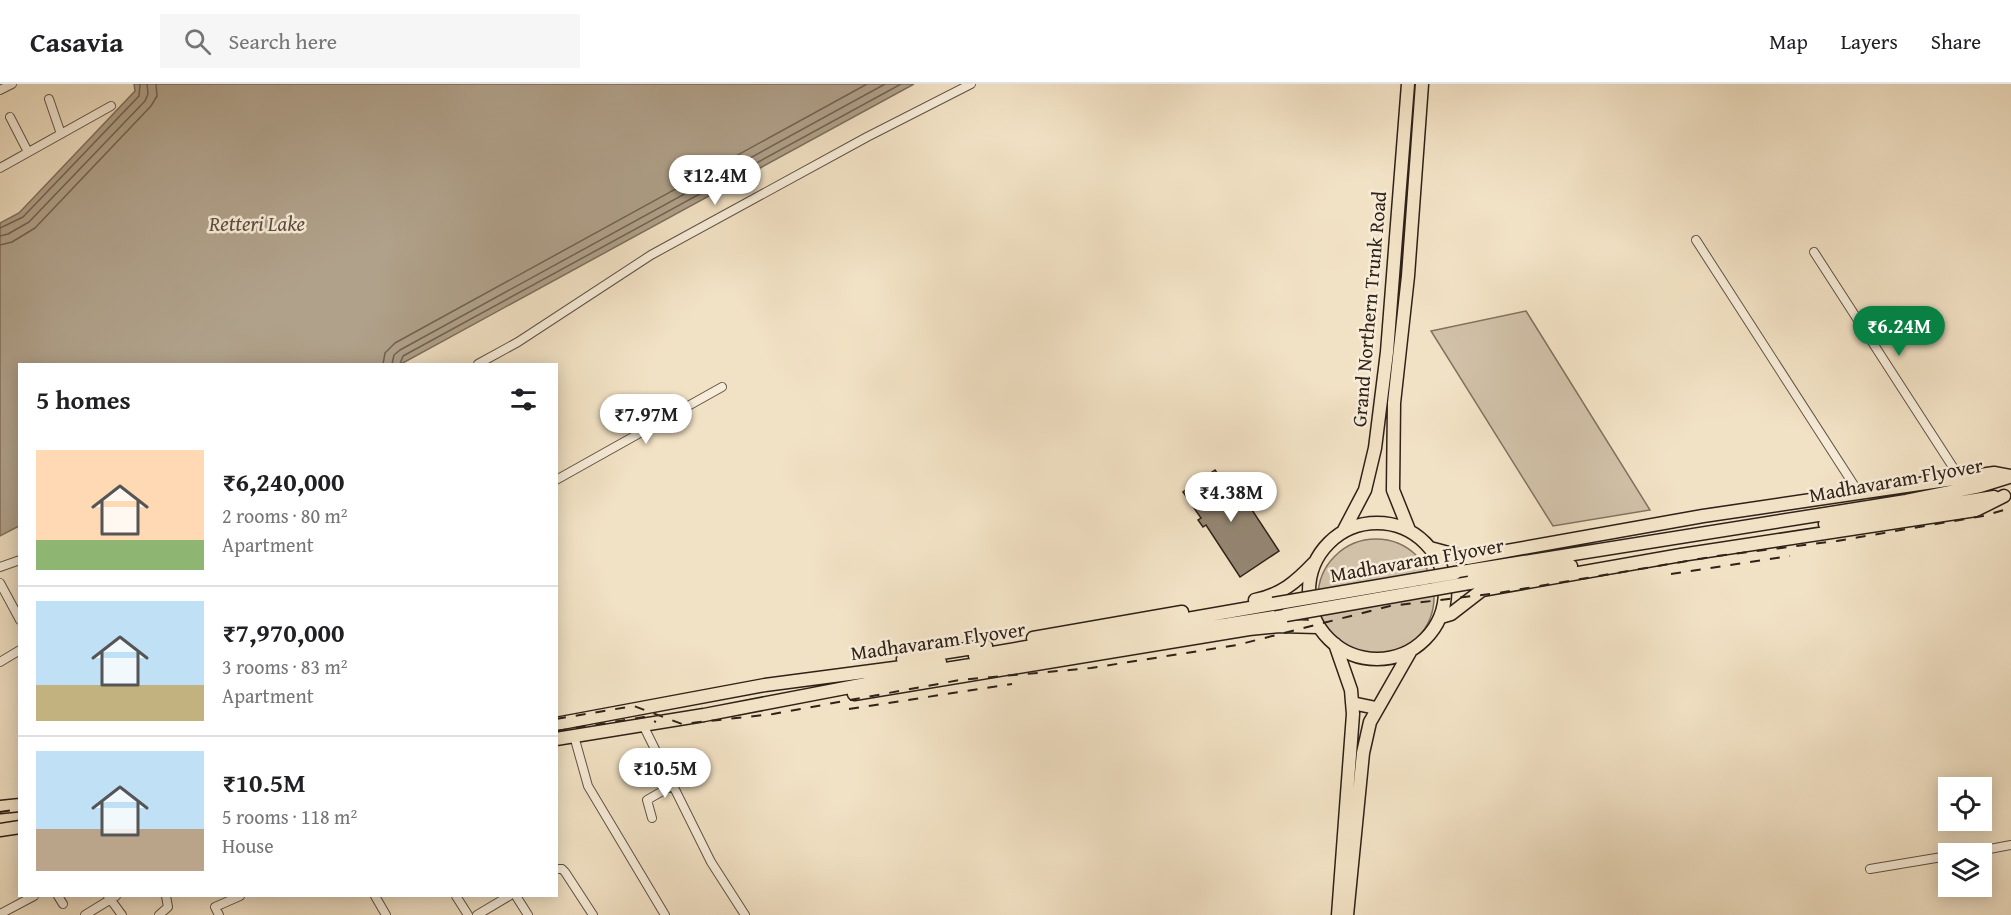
<!DOCTYPE html>
<meta charset="utf-8">
<style>
body{margin:0;font-family:"Gentium Book Plus",serif;background:#f6f6f6;color:#202124;height:100vh;display:flex;flex-direction:column;font-size:22px;white-space:nowrap}
*{box-sizing:border-box;margin:0}
p{font-size:20px;color:#757577}
.icon{flex:none;width:33px;height:33px;fill:none;stroke:currentColor;stroke-width:2;stroke-linecap:round;stroke-linejoin:round}
.map{position:relative;flex:1;overflow:hidden}
.drawer{position:absolute;left:18px;top:279px;width:540px;height:534px;display:flex;flex-direction:column;background:#fff;border-radius:0px;box-shadow:0 3px 15px #0003}
.drawer>*{flex:none}
.tools{position:absolute;left:1938px;top:693px;display:grid;gap:12px}
.tools a{display:grid;place-items:center;width:54px;height:54px;border-radius:0px;background:#fff;box-shadow:0 3px 15px #0003;font-size:30px}
.price{position:absolute;translate:-50% -51px;padding:0 14px;border-radius:21px;background:#fff;color:#222;font-size:20px;line-height:39px;filter:drop-shadow(0 2px 3px #0008)}
.price::after{content:'';position:absolute;left:50%;top:36px;width:18px;height:14px;margin-left:-9px;background:inherit;clip-path:polygon(0 0,100% 0,50% 100%)}
.price.on{background:#0b8043;color:#fff}
ul{padding:0;list-style:none}
li{display:flex;align-items:center;gap:18px;height:150px;padding:0 18px}
li+li{border-top:2px solid #e0e0e0}
li span{display:grid;place-items:center;flex:none;width:168px;height:120px;border-radius:0px;color:#555}
li>.icon{margin-inline-start:auto}
span .icon{width:72px;height:72px;fill:#fffc;stroke-width:1}
li b{font-size:26px}
h2{display:flex;justify-content:space-between;align-items:center;height:72px;padding:0 18px;font-size:26px}
header{display:flex;align-items:center;gap:36px;box-sizing:border-box;height:84px;padding:0 30px;background:#fff;border-bottom:2px solid #e0e0e0}
header strong{font-size:28px}
nav{display:flex;gap:33px;margin-inline-start:auto;font-size:21px}
.search{width:420px;height:54px;background:#f6f6f6;display:flex;align-items:center;gap:15px;box-sizing:border-box;padding:0 21px;border-radius:0px;color:#757577;font-size:22px}
.map>svg:first-child{display:block}
.green{fill:#d1c1a8;stroke:#807260;stroke-width:1.5}
.water{fill:#b0a18a;stroke:#7c6e5c;stroke-width:1.5}
.lines{fill:none;stroke-linecap:round;stroke-linejoin:round}
.shore{stroke:#706251;stroke-width:1.5}
.building{fill:#948672;stroke:#2f2218;stroke-width:1.5}
.street-casing{stroke:#605243;stroke-width:10}
.primary-casing{stroke:#2f2218;stroke-width:15}
.street{stroke:#f7ecd9;stroke-width:8}
.primary{stroke:#f2e2c5;stroke-width:12}
.rail{stroke:#2f2218;stroke-width:2;stroke-dasharray:10 10;stroke-linecap:butt}
.primary-bridge-casing{stroke:#2f2218;stroke-width:15;stroke-linecap:butt}
.primary-bridge{stroke:#f2e2c5;stroke-width:12}
.labels{text-anchor:middle;stroke-width:5;stroke-linejoin:round;paint-order:stroke}
.street-label{font-size:20px;fill:#2f2218;stroke:#f7ecd9}
.water-label{font-size:21px;font-style:italic;fill:#5c4e40;stroke:#f7ecd9}
</style>
<header>
<strong>Casavia</strong>
<div class="search"><svg class="icon" aria-label="search" viewBox="0 0 24 24"><circle cx="10" cy="10" r="6"/><path d="M15 15l6 6"/></svg>Search here</div>
<nav><a>Map</a><a>Layers</a><a>Share</a></nav>
</header>
<div class="map">
<svg width="2011" height="831" viewBox="0 0 2011 831">
<rect width="100%" height="100%" fill="#f2e2c5"/>
<filter id="stains"><feTurbulence type="fractalNoise" baseFrequency=".00333" numOctaves="4"/><feColorMatrix values="0 0 0 0 .2 0 0 0 0 .09 0 0 0 0 .02 0 0 0 .5 -.17"/></filter>
<radialGradient id="worn" r=".72"><stop offset=".6" stop-color="#630" stop-opacity="0"/><stop offset="1" stop-color="#630" stop-opacity=".3"/></radialGradient>
<path class="green" d="M1526 227 1650 426 1553 442 1431 247Z
M1318 513a58 58 0 1 1 116 0a58 58 0 1 1-116 0Z"/>
<path class="water" d="M134 0H914L401 280H20L19 442 0 452V139L19 129 135 7Z"/>
<g class="lines">
<path class="shore" d="M0 144 23 133 139 12 140 0
M0 152 8 150 29 138 145 17 148 10 147 0
M0 161 12 158 35 144 151 22 157 12 156 0
M383 280 385 269 395 259 867 0
M392 280 394 271 400 266 885 0
M400 280 403 272 901 0"/>
</g>
<path class="building" d="M1215 386 1226 402 1233 397 1279 467 1240 493 1206 441 1203 443 1198 436 1201 434 1183 408Z"/>
<g class="lines">
<g class="street-casing">
<path id="street" d="M0 6 12 0
M49 15 61 50
M10 33 28 68
M0 84 111 22
M1696 156 1859 409
M1814 168 1960 394
M478 280 518 258 651 171 867 53 971 0
M556 396 722 303
M0 483 20 476
M0 499 20 536
M0 578 20 566
M643 641 711 778 745 831
M574 652 588 702 665 831
M652 734 647 716 673 701
M1963 770 2011 761
M556 785H562L565 788 593 831
M1870 785 1948 772
M58 812 63 820
M108 812 122 831
M375 812 386 831
M456 812 468 831
M516 812 528 831
M2 829 34 812
M85 831 116 812
M159 831 168 823 166 812
M219 831 215 823 240 812
M477 831 509 812"/>
</g>
<g class="primary-casing">
<path id="primary" d="M1309 507a68 68 0 1 1 136 0a68 68 0 1 1-136 0Z
M1825 440 1994 413
M1344 446 1365 406 1375 364 1387 268 1408 0
M1409 446 1393 406 1394 319 1408 192 1422 0
M1430 464 1467 474 1703 432 1994 389 2011 392
M1455 489 1906 417 1980 402 2009 393
M1469 499 1571 482
M1255 516C1281 511 1296 498 1314 479
M1441 533 1451 530 1482 506 1681 471 1976 426 2004 412
M1033 554 1182 528
M1335 560 1351 606 1353 630 1338 831
M975 572 1273 520
M903 575 986 562
M854 610 1249 545 1280 542 1318 543
M1352 619 1376 624
M556 640 765 601 940 578
M556 655 704 631 939 586 1286 531
M0 723 20 721
M0 746 20 743
M1347 831 1363 669 1370 638 1410 568"/>
</g>
<use href="#street" class="street"/>
<use href="#primary" class="primary"/>
<path class="rail" d="M1671 490 1790 472
M849 625 1012 600
M556 635 634 622 682 640 773 630 960 596 1091 584 1237 561 1390 522 1498 509 1717 472 1837 457 1983 432 2011 424
M556 647 644 633 656 638
M0 728 20 725"/>
<g class="primary-bridge-casing">
<path id="primary-bridge" d="M1273 520 1455 489
M1286 531 1469 499"/>
</g>
<use href="#primary-bridge" class="primary-bridge"/>
</g>
<g class="labels">
<g class="street-label">
<text transform="translate(1369 225) rotate(-85)" y="7">Grand Northern Trunk Road</text>
<text transform="translate(1896 396) rotate(-10)" y="7">Madhavaram Flyover</text>
<text transform="translate(1417 476) rotate(-10)" y="7">Madhavaram Flyover</text>
<text transform="translate(938 557) rotate(-8)" y="7">Madhavaram Flyover</text>
</g>
<g class="water-label">
<text x="257" y="147">Retteri Lake</text>
</g>
</g>
<rect width="100%" height="100%" filter="url(#stains)"/>
<rect width="100%" height="100%" fill="url(#worn)"/>
</svg>
<div class="tools">
<a><svg class="icon" aria-label="locate" viewBox="0 0 24 24"><circle cx="12" cy="12" r="6"/><path d="M12 2v4M12 18v4M2 12h4M18 12h4"/></svg></a>
<a><svg class="icon" aria-label="layers" viewBox="0 0 24 24"><path d="M12 4l9 5-9 5-9-5zM3 14l9 5 9-5"/></svg></a>
</div>
<b class="price" style="left:715px;top:122px">₹12.4M</b>
<b class="price on" style="left:1899px;top:273px">₹6.24M</b>
<b class="price" style="left:646px;top:361px">₹7.97M</b>
<b class="price" style="left:1231px;top:439px">₹4.38M</b>
<b class="price" style="left:665px;top:715px">₹10.5M</b>
<section class="drawer">
<h2>5 homes<svg class="icon" aria-label="filters" viewBox="0 0 24 24"><path d="M4 7h16M4 17h16"/><circle cx="9" cy="7" r="2"/><circle cx="15" cy="17" r="2"/></svg></h2>
<ul>
<li><span style="background:linear-gradient(#ffd9b3 75%,#8fb573 0)"><svg class="icon" aria-label="home" viewBox="0 0 24 24"><path d="M3 11l9-7 9 7M6 9v11h12V9"/></svg></span><div><b>₹6,240,000</b><p>2 rooms · 80 m²</p><p>Apartment</p></div></li>
<li><span style="background:linear-gradient(#bfe0f5 70%,#c2b280 0)"><svg class="icon" aria-label="home" viewBox="0 0 24 24"><path d="M3 11l9-7 9 7M6 9v11h12V9"/></svg></span><div><b>₹7,970,000</b><p>3 rooms · 83 m²</p><p>Apartment</p></div></li>
<li><span style="background:linear-gradient(#bfe0f5 65%,#b9a48a 0)"><svg class="icon" aria-label="home" viewBox="0 0 24 24"><path d="M3 11l9-7 9 7M6 9v11h12V9"/></svg></span><div><b>₹10.5M</b><p>5 rooms · 118 m²</p><p>House</p></div></li>
</ul>
</section>
</div>
